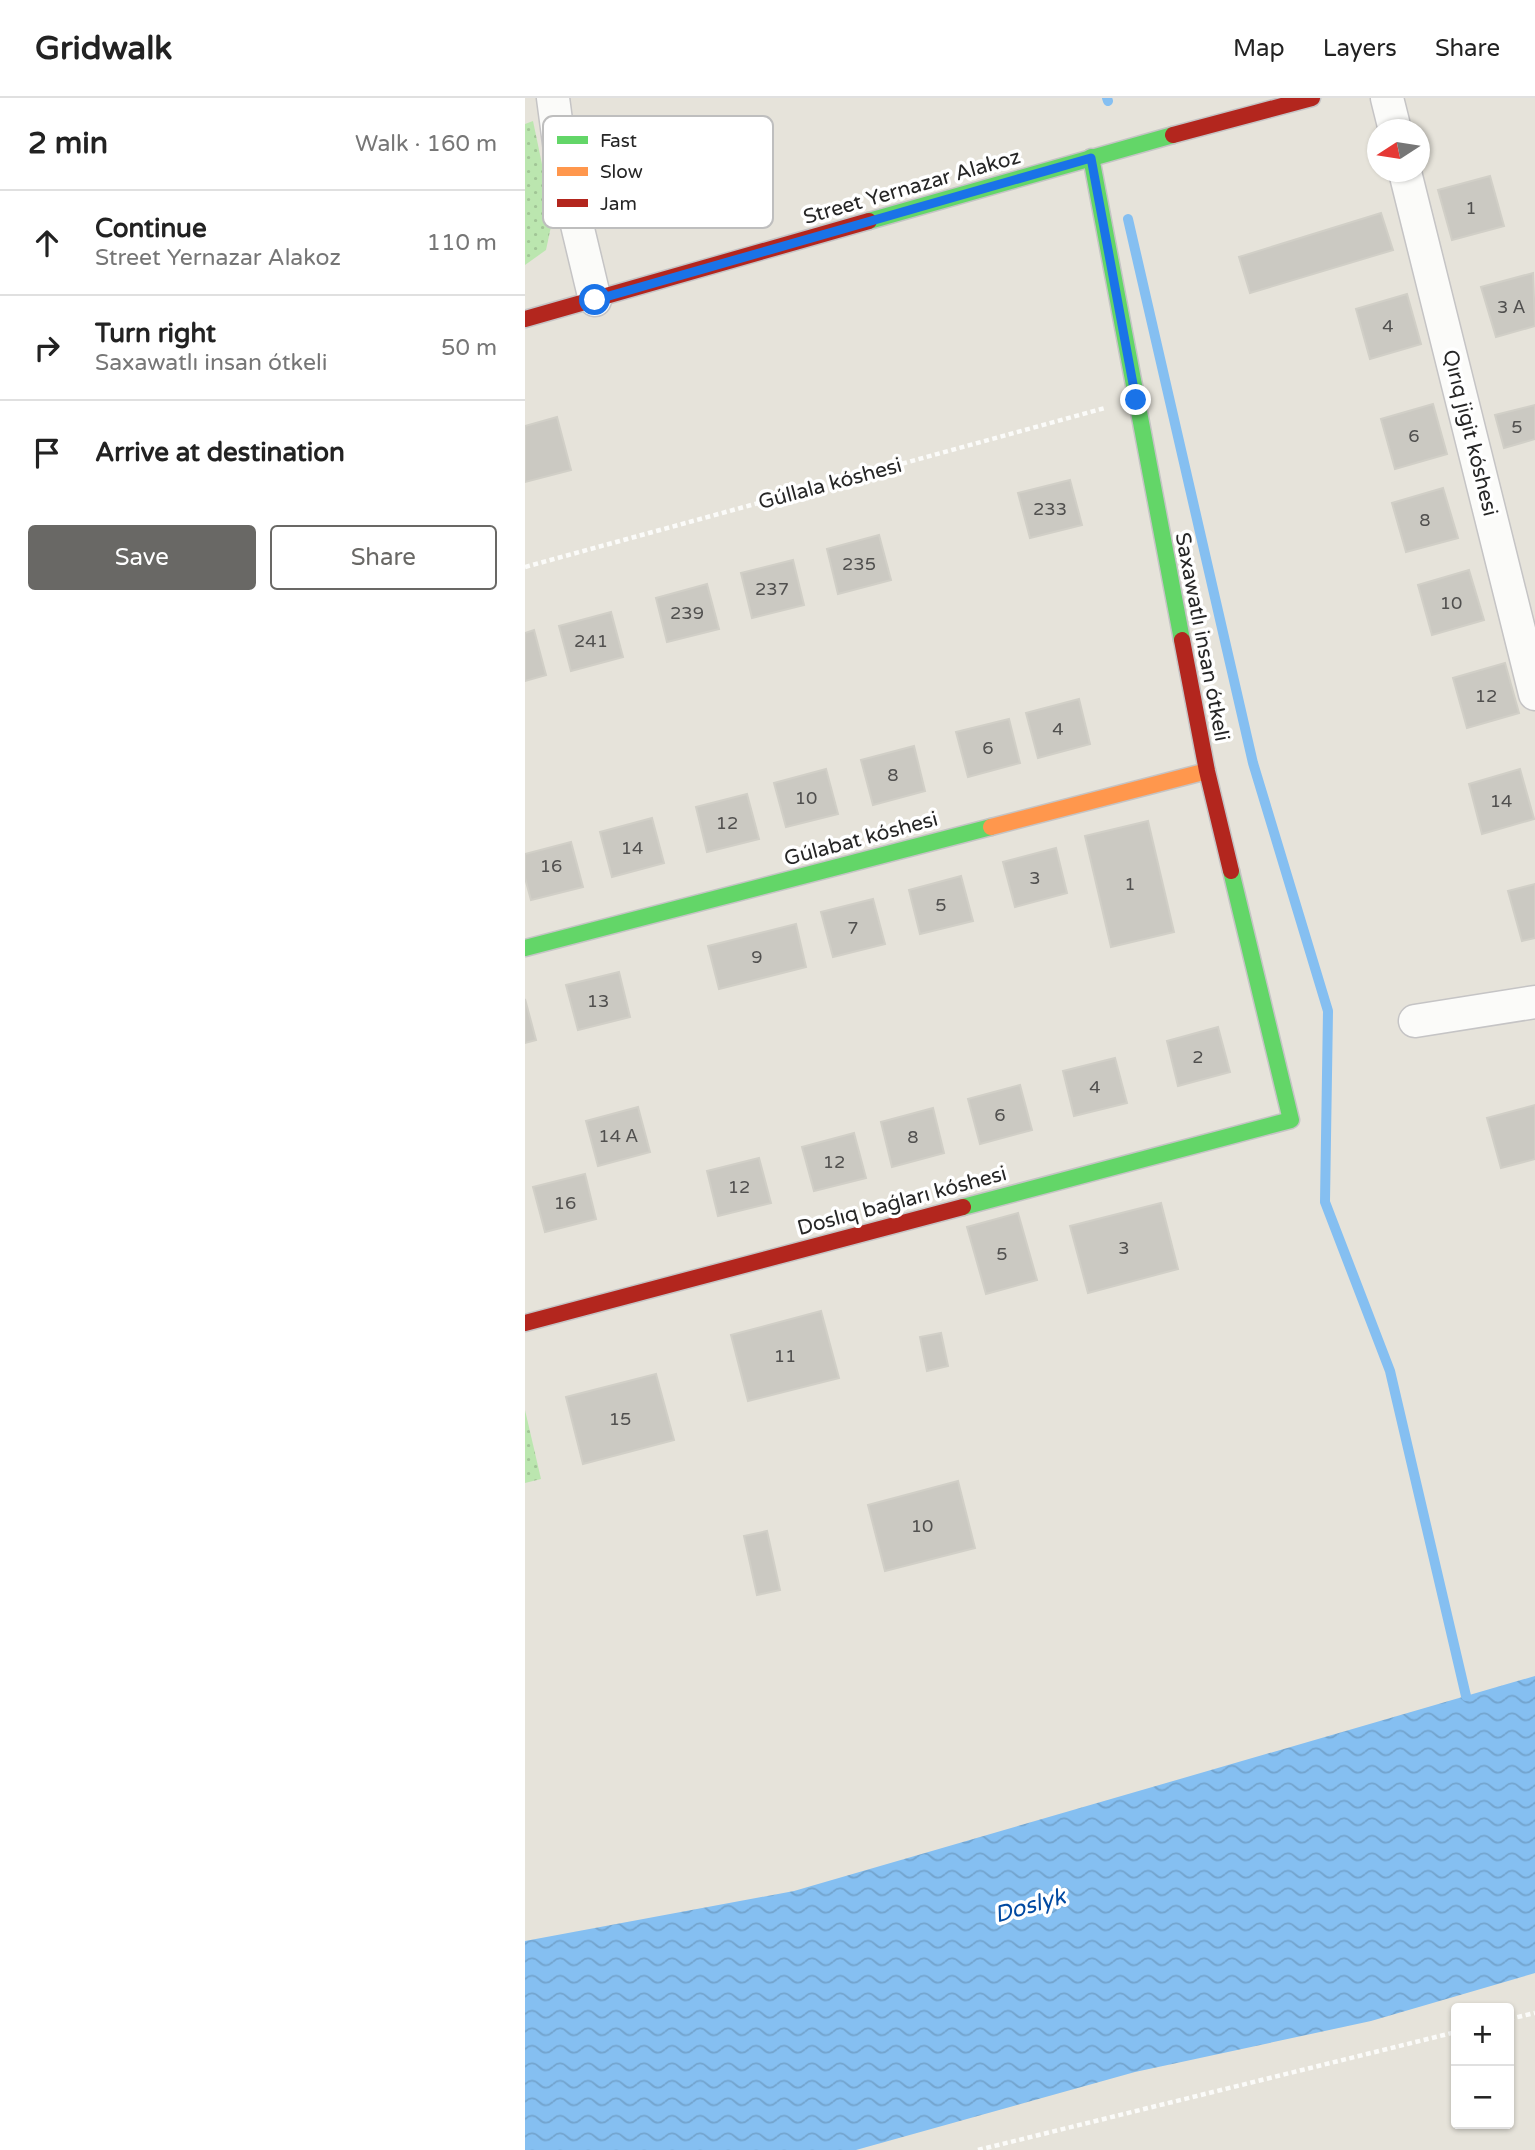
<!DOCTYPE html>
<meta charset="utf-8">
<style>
body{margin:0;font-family:"Varela Round",sans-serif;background:#f2f2f2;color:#222}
.controls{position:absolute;right:21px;bottom:21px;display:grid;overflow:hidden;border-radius:7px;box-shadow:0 2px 5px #0004}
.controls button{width:63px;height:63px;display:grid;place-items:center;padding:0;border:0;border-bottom:2px solid #e0e0e0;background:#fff;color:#222;font:35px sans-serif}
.compass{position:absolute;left:842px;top:21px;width:63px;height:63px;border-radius:50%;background:#fff;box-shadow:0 2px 5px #0004;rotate:258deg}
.stop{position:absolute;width:21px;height:21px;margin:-16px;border:5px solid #1a73e8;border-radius:50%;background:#fff}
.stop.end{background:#1a73e8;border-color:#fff;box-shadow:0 2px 7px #0008}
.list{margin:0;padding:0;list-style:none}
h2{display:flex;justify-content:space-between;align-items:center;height:91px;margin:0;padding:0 28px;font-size:30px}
h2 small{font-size:23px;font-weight:400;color:#767676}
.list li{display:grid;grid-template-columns:46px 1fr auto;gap:21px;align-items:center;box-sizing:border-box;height:105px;padding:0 28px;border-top:2px solid #e0e0e0}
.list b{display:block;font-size:26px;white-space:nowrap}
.list p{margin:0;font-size:23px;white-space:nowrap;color:#767676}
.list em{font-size:23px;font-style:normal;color:#767676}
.actions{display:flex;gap:14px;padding:21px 28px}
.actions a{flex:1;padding:16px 0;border:2px solid #696865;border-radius:7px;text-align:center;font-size:24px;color:#696865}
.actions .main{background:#696865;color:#fff}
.icon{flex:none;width:38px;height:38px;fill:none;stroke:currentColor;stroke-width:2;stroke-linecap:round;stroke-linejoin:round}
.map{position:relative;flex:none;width:1010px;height:2052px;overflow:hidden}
header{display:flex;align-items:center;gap:42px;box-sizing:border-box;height:98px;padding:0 35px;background:#fff;border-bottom:2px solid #e0e0e0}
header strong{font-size:33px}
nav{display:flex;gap:38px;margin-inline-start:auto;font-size:24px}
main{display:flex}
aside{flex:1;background:#fff}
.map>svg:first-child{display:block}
.grass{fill:url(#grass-dots)}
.water{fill:url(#water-waves)}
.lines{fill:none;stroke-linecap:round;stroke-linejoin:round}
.stream{stroke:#85bff1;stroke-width:10}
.building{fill:#cbc9c2;stroke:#d1cfc7;stroke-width:2}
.street-casing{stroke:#c5c4c5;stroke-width:35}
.fast-casing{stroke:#c5c4c5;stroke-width:19}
.slow-casing{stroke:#c5c4c5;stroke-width:19}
.jam-casing{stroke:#c5c4c5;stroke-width:19}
.path{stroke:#fbfbf9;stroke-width:4.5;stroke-dasharray:5 3.5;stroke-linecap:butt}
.street{stroke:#fbfbf9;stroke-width:32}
.fast{stroke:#63d668;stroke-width:16}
.slow{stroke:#ff974d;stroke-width:16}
.jam{stroke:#b3261e;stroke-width:16}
.route{stroke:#1a73e8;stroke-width:9}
.labels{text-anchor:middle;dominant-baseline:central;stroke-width:7;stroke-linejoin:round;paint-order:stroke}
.number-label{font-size:18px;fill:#51504f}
.street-label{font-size:21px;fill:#262626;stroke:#fff}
.water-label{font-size:23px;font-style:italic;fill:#0049a1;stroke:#fff}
.key{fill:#fff;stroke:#bebebe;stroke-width:2}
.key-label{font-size:19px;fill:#262626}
</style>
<header>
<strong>Gridwalk</strong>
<nav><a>Map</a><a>Layers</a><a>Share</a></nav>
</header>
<main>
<aside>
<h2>2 min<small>Walk · 160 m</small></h2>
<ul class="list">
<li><svg class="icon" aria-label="ahead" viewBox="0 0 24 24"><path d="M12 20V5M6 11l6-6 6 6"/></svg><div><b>Continue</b><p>Street Yernazar Alakoz</p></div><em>110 m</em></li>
<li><svg class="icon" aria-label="right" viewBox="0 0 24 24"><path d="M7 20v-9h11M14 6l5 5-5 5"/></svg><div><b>Turn right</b><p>Saxawatlı insan ótkeli</p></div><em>50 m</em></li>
<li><svg class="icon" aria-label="arrive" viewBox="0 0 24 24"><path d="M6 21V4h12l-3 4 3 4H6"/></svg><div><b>Arrive at destination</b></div></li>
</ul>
<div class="actions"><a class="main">Save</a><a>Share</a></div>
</aside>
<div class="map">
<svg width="1010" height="2052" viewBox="0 0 1010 2052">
<defs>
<pattern id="grass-dots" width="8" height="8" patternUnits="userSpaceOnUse" patternTransform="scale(1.75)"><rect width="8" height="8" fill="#bbe6af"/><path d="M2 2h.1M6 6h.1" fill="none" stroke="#a1c596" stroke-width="1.8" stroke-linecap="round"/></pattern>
<pattern id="water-waves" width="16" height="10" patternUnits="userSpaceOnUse" patternTransform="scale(1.75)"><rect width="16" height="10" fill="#85bff1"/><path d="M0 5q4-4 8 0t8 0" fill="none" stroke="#73a4ce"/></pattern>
</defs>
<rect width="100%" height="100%" fill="#e6e3da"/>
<!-- grass -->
<g class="grass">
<polygon points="8,23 28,119 21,152 0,167 0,26"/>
<polygon points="0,1312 16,1381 0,1385"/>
</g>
<!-- water -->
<polygon class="water" points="1010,1578 1010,1875 846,1923 610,1974 331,2052 0,2052 0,1843 269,1793"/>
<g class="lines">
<!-- stream -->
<g class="stream">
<polyline points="582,0 583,3"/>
<polyline points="603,121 728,665 803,913 800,1104 865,1273 941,1598"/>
</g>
</g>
<!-- building -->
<g class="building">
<polygon points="965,78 979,128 927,142 913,92"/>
<polygon points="856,115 868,152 725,195 714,159"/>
<polygon points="1008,175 1010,228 971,239 956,189"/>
<polygon points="882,196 896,246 845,261 831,211"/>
<polygon points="908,306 922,356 870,371 856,321"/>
<polygon points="1010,307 1010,341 979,350 970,317"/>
<polygon points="32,319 46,372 0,384 0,328"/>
<polygon points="545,382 557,427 505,440 493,395"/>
<polygon points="918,390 933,440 881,454 867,405"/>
<polygon points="354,437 366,482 313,496 302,451"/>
<polygon points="268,462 279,507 227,520 216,475"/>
<polygon points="944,472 959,522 907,537 893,487"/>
<polygon points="182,486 194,531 142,544 131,500"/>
<polygon points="86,514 98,559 46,573 34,528"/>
<polygon points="9,532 21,577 0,583 0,535"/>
<polygon points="980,565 994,615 942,630 928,580"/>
<polygon points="554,601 565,646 513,660 501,615"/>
<polygon points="484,621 495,665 443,679 431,634"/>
<polygon points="389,648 400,693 348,707 336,662"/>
<polygon points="301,671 313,716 261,729 249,685"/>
<polygon points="995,671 1009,721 957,736 944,686"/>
<polygon points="222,696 234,741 182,754 171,709"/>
<polygon points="127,720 139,765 87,779 75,734"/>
<polygon points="623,723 649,834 586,849 560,738"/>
<polygon points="46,744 58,789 6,802 0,780 0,756"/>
<polygon points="531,750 542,795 490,809 478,764"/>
<polygon points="436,778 448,823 395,836 384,792"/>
<polygon points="1010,786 1010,840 997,843 983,793"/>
<polygon points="348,801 360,846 308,859 296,814"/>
<polygon points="271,826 281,869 194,891 183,848"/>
<polygon points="94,874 105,919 53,932 41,887"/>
<polygon points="0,901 11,942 0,945"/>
<polygon points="693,929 705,974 653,988 642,943"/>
<polygon points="590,960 602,1005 549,1018 538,973"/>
<polygon points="495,987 507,1032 455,1046 443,1001"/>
<polygon points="1010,1007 1010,1061 976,1070 962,1020"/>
<polygon points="113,1009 125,1054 73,1068 61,1023"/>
<polygon points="408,1010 419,1055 367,1069 356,1024"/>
<polygon points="329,1035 341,1080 289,1093 277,1049"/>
<polygon points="234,1060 246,1105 193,1118 182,1073"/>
<polygon points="60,1076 71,1121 20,1134 8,1089"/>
<polygon points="636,1105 653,1171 563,1195 545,1128"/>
<polygon points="493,1115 512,1182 461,1196 442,1129"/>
<polygon points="296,1213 314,1280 223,1303 206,1237"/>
<polygon points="416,1235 423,1268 402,1273 395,1239"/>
<polygon points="131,1276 149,1342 58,1366 41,1299"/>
<polygon points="433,1383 450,1450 360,1473 343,1407"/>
<polygon points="242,1433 255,1492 232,1497 219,1438"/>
</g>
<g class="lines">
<defs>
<g id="street">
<polyline points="28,0 36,60 70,202"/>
<polyline points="862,0 870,32"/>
<polyline points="880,74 1010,596"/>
<polyline points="890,923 1010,904"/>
</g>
<g id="fast">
<polyline points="566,59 657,542"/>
<polyline points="344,123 648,37"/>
<polyline points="0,850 466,729"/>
<polyline points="438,1109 766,1022 706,773"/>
</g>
<polyline id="slow" points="466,729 682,673"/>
<g id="jam">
<polyline points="648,37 787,0"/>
<polyline points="0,221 344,123"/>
<polyline points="657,542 682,673 706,773"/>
<polyline points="0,1225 438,1109"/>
</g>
</defs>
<!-- street casing -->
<use href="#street" class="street-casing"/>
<!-- fast casing -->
<use href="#fast" class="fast-casing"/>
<!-- slow casing -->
<use href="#slow" class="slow-casing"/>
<!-- jam casing -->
<use href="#jam" class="jam-casing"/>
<!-- path -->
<g class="path">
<polyline points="0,469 580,310"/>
<polyline points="984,1921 1010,1915"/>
<polyline points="453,2052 931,1934"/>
</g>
<!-- street -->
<use href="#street" class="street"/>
<!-- fast -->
<use href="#fast" class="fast"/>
<!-- slow -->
<use href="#slow" class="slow"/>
<!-- jam -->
<use href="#jam" class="jam"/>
</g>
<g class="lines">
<!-- route -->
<polyline class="route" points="70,202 566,60 611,302"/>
</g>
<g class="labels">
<!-- number labels -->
<g class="number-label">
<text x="946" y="110">1</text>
<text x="986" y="209">3 А</text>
<text x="863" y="228">4</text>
<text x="992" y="329">5</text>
<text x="889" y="338">6</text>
<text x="525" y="411">233</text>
<text x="900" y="422">8</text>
<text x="334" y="466">235</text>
<text x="247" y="491">237</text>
<text x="926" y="505">10</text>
<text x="162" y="515">239</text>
<text x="66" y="543">241</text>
<text x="961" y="598">12</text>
<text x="533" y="631">4</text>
<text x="463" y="650">6</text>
<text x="368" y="677">8</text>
<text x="281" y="700">10</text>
<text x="976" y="703">14</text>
<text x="202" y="725">12</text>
<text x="107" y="750">14</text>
<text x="26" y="768">16</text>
<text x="510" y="780">3</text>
<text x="605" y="786">1</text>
<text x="416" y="807">5</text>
<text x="328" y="830">7</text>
<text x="232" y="859">9</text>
<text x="73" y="903">13</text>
<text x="673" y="959">2</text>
<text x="570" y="989">4</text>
<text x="475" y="1017">6</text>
<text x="93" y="1038">14 А</text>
<text x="388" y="1039">8</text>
<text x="309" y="1064">12</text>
<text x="214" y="1089">12</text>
<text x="40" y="1105">16</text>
<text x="599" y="1150">3</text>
<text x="477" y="1156">5</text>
<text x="260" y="1258">11</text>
<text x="95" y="1321">15</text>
<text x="397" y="1428">10</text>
</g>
<!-- street labels -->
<g class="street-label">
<text transform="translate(387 89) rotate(-16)">Street Yernazar Alakoz</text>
<text transform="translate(945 335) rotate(76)">Qırıq jigit kóshesi</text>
<text transform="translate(305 386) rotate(-15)">Gúllala kóshesi</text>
<text transform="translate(677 539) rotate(79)">Saxawatlı insan ótkeli</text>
<text transform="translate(336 741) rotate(-15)">Gúlabat kóshesi</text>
<text transform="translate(377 1103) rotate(-15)">Doslıq baǵları kóshesi</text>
</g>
<!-- water labels -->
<g class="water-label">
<text transform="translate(505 1808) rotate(-16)">Doslyk</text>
</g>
</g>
<!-- legend -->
<rect x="18" y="18" width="230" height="112" rx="10" class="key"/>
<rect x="32" y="38" width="31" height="8" fill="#63d668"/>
<rect x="32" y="69" width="31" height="9" fill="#ff974d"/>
<rect x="32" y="101" width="31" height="8" fill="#b3261e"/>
<g class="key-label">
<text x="75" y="49">Fast</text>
<text x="75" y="80">Slow</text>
<text x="75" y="112">Jam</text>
</g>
</svg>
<div class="controls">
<button>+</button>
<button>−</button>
</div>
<svg class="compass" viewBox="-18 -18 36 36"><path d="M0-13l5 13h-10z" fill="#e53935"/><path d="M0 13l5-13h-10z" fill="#767676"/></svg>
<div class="stop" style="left:70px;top:202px"></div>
<div class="stop end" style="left:611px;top:302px"></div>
</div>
</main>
